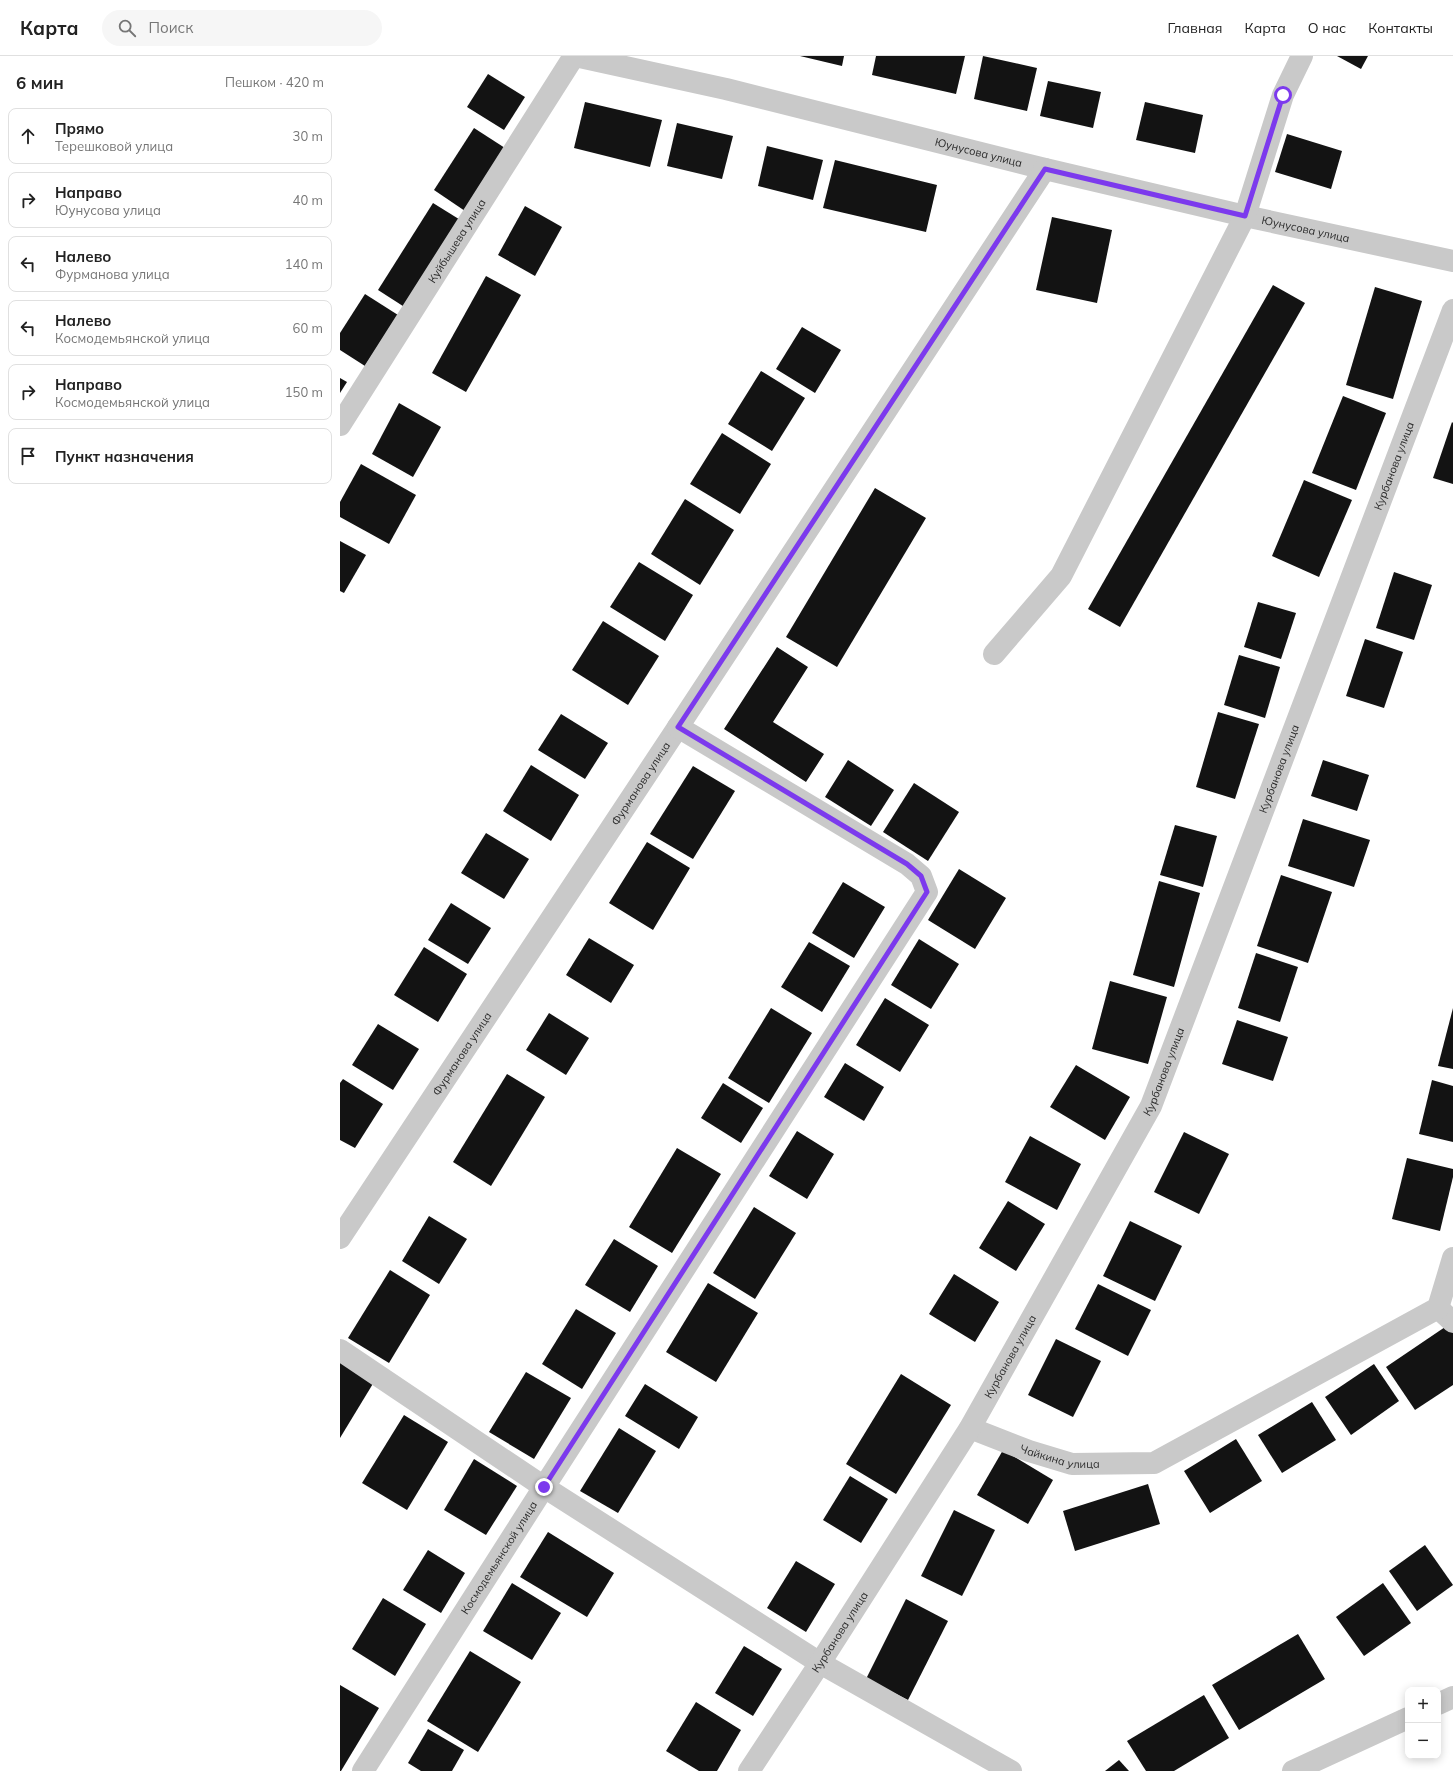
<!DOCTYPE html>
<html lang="ru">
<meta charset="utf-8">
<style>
body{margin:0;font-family:Mulish,sans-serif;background:#f6f6f6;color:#222}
.controls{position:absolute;right:12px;bottom:12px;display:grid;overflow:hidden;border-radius:8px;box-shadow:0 2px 10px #0003}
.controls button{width:36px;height:36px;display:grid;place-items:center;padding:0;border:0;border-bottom:1px solid #e0e0e0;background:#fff;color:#222;font:20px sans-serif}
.stop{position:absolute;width:12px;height:12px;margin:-9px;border:3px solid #7c3aed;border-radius:50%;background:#fff}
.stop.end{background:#7c3aed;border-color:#fff;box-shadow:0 1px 4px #0008}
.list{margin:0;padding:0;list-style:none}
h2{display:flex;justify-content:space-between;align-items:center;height:52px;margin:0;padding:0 16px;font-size:17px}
h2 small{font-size:13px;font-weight:400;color:#767676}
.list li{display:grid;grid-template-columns:26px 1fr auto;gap:12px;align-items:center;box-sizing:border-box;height:56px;margin:0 8px 8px;padding:0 8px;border:1px solid #e0e0e0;border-radius:8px}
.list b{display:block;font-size:15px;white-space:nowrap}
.list p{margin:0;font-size:13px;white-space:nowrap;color:#767676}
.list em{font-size:13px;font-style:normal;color:#767676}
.icon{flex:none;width:22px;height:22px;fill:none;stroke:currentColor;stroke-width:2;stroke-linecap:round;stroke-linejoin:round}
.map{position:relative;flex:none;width:1113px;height:1715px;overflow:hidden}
header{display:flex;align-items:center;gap:24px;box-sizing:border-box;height:56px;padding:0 20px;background:#fff;border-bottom:1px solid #e0e0e0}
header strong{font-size:19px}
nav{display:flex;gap:22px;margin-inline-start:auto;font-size:14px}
.search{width:280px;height:36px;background:#f6f6f6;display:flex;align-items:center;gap:10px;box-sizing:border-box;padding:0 14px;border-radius:22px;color:#767676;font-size:15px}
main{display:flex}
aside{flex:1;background:#fff}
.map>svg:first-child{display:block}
.building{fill:#131313}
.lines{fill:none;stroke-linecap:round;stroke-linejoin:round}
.minor{stroke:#c9c9c9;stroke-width:22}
.route{stroke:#7c3aed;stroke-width:5}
.labels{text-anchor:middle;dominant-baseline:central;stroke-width:4;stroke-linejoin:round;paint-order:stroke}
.street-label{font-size:11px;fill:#2c2c2c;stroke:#fff}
</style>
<header>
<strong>Карта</strong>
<div class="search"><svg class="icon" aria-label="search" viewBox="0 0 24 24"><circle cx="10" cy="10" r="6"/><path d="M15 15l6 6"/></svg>Поиск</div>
<nav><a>Главная</a><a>Карта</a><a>О нас</a><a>Контакты</a></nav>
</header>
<main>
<aside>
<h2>6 мин<small>Пешком · 420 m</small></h2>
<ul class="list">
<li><svg class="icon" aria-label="ahead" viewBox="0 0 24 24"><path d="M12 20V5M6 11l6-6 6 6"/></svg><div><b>Прямо</b><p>Терешковой улица</p></div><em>30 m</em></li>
<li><svg class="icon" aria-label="right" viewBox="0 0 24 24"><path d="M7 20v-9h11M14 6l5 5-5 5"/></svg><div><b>Направо</b><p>Юунусова улица</p></div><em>40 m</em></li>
<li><svg class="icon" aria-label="left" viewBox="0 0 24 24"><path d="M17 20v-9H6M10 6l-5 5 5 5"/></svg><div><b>Налево</b><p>Фурманова улица</p></div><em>140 m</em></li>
<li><svg class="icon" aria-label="left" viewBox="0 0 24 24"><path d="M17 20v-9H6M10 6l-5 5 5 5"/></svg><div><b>Налево</b><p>Космодемьянской улица</p></div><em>60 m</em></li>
<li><svg class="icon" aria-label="right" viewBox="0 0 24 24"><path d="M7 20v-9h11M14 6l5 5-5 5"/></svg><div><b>Направо</b><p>Космодемьянской улица</p></div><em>150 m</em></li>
<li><svg class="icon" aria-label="arrive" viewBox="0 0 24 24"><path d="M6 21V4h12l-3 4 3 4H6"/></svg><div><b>Пункт назначения</b></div></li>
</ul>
</aside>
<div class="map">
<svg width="1113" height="1715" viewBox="0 0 1113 1715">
<rect width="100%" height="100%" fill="#fff"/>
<!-- building -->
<g class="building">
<polygon points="460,0 504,0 502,10"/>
<polygon points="536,0 625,0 616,38 532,19"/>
<polygon points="643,0 697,12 687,55 634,43"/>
<polygon points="997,0 1028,0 1021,13"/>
<polygon points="148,18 185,41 164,74 127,51"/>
<polygon points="708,25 761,36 753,72 700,60"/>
<polygon points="245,46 322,64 310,111 234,92"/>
<polygon points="805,46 863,59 855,97 796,84"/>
<polygon points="337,67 393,80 382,123 327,110"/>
<polygon points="134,72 165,92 125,155 94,134"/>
<polygon points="947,78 1002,95 991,133 935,116"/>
<polygon points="427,90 483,104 473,144 418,130"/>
<polygon points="495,104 597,129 586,176 483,152"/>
<polygon points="93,147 122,165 66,252 38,234"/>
<polygon points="185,150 222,171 195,220 158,199"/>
<polygon points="712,161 772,174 757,247 696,234"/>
<polygon points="146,220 181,239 126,336 92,317"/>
<polygon points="933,229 965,247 780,571 748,553"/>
<polygon points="1035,231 1082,245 1053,343 1006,329"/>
<polygon points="25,238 58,259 25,310 0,294 0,277"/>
<polygon points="462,271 501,294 475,337 436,313"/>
<polygon points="421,315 465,342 432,395 388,368"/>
<polygon points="0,322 7,326 0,337"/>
<polygon points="1003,340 1046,357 1016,434 972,417"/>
<polygon points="59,347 101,371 73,421 32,398"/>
<polygon points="1112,366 1113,367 1113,428 1093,422"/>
<polygon points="382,377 431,408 400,458 350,428"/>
<polygon points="21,408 76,439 49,488 0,461 0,446"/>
<polygon points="964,424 1012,444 979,521 932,500"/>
<polygon points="535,432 586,462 497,611 446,581"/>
<polygon points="345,443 394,474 360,529 311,498"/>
<polygon points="0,485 26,499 4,537 0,535"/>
<polygon points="299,506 353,539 325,585 270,551"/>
<polygon points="1054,516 1092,529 1074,584 1036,572"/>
<polygon points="918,546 956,557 941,603 904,591"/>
<polygon points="263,565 319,600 288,649 232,614"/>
<polygon points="1025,583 1063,596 1044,652 1006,640"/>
<polygon points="437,591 468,611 433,666 484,698 466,726 384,673"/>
<polygon points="899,599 940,611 925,662 884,649"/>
<polygon points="878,656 919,668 895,743 856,731"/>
<polygon points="221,658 268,687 245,723 198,694"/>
<polygon points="508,704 554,734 531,770 485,741"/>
<polygon points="983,704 1029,719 1017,755 971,740"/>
<polygon points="191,709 239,739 211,785 163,755"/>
<polygon points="353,710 395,735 353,803 310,778"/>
<polygon points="574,727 619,756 588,805 543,776"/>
<polygon points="963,763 1030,784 1014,831 948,810"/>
<polygon points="835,769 877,780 863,831 820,819"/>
<polygon points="146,777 189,803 164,843 121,817"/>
<polygon points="307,786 350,812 313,874 269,847"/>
<polygon points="619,813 666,842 635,893 588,864"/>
<polygon points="941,819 992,836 968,907 917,890"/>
<polygon points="819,825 860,837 834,931 793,919"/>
<polygon points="503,826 545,851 514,902 472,877"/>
<polygon points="111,847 151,872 128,908 88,884"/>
<polygon points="249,882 294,909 271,947 226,919"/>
<polygon points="579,883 619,908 591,953 551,929"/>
<polygon points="469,886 510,910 482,956 441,931"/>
<polygon points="84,891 127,918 98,966 54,939"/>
<polygon points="916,897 958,911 940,966 898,952"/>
<polygon points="770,925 827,941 808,1008 752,993"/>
<polygon points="545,942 589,969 560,1016 516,989"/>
<polygon points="431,952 472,977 429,1047 388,1022"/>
<polygon points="1113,952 1113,1013 1098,1010"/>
<polygon points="209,957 249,982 226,1019 186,994"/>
<polygon points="897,964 948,981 933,1025 882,1008"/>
<polygon points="38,968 79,993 53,1034 12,1009"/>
<polygon points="505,1007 544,1031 524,1065 484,1041"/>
<polygon points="736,1009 790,1041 765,1084 710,1051"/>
<polygon points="167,1018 205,1041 151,1130 113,1106"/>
<polygon points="3,1023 43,1048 15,1092 0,1084 0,1027"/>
<polygon points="1092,1024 1113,1030 1113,1086 1079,1078"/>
<polygon points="383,1027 423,1052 401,1087 361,1062"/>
<polygon points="457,1075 494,1098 467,1143 429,1120"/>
<polygon points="844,1076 889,1098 859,1158 814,1136"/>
<polygon points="690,1080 741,1108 717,1154 665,1126"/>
<polygon points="337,1092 381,1118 332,1197 289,1171"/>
<polygon points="1067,1102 1113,1113 1113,1121 1100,1175 1052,1163"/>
<polygon points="668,1145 705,1168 676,1215 639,1192"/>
<polygon points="414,1151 456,1177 415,1243 373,1217"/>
<polygon points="89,1160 127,1183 99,1228 62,1205"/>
<polygon points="790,1165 842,1190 815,1245 763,1220"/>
<polygon points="274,1183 318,1210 290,1256 245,1229"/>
<polygon points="50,1214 90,1239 49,1307 8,1282"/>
<polygon points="614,1218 659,1246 635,1286 589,1258"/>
<polygon points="368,1227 418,1257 376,1326 326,1296"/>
<polygon points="758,1228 811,1254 788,1300 735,1273"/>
<polygon points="236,1253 276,1277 242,1333 202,1308"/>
<polygon points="1108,1269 1113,1276 1113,1329 1075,1354 1046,1311"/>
<polygon points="716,1283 761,1305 733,1361 688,1339"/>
<polygon points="0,1305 34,1326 0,1382"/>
<polygon points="1034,1308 1059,1345 1011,1379 985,1341"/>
<polygon points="186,1316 231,1342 194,1403 149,1376"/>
<polygon points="561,1318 611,1349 556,1438 506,1408"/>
<polygon points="305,1328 358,1361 339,1393 285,1360"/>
<polygon points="972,1346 996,1384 942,1417 918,1379"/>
<polygon points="64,1359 108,1386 67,1454 22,1427"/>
<polygon points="279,1372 316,1395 278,1457 240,1435"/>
<polygon points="896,1383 922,1425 870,1457 844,1415"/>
<polygon points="663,1394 713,1424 688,1468 637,1439"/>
<polygon points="134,1403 177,1430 146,1479 104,1454"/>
<polygon points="510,1420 548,1443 521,1487 483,1464"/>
<polygon points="808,1428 820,1468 735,1495 723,1455"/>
<polygon points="614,1454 655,1474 622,1540 581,1520"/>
<polygon points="208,1476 274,1517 247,1561 180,1521"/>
<polygon points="1085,1489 1113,1529 1077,1555 1049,1515"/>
<polygon points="88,1494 125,1517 101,1557 63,1534"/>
<polygon points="456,1505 495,1528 466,1576 427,1552"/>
<polygon points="172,1527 221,1557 192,1604 143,1575"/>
<polygon points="1043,1527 1071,1567 1024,1600 996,1561"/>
<polygon points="43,1542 86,1568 55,1620 12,1593"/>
<polygon points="566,1543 608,1565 568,1644 526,1623"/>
<polygon points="958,1578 985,1623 899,1674 872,1629"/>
<polygon points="404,1590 442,1613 413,1660 375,1637"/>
<polygon points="130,1595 181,1626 138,1696 87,1665"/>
<polygon points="0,1629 39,1652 1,1715 0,1715"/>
<polygon points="864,1639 889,1682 834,1715 806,1715 787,1685"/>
<polygon points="356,1646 401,1674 377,1715 359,1715 326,1695"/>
<polygon points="88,1673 124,1694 112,1715 81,1715 68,1707"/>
<polygon points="779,1704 789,1715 765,1715"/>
</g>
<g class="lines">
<!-- minor -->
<g class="minor">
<path id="s1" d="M235 0 386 33 705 113 905 160 1113 205"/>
<path id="s2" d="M0 369 234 0"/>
<polyline points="654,598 721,520 905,160 943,39 962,0"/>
<path id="s3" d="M0 1182 338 671 705 113"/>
<polyline points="1098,1252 1113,1266"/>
<polyline points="0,1294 204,1431 480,1607 671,1715"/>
<path id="s4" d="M630 1372 689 1395 732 1408 814 1407 1098 1252 1113 1202"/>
<polyline points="1098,1648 1113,1641"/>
<path id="s5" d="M23 1715 204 1431 587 836 581 820 567 808 338 671"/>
<path id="s6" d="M409 1715 480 1607 630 1372 811 1050 1113 254"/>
<polyline points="953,1715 1068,1662"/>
</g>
</g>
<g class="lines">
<!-- route -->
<polyline class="route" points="204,1431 587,836 581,820 567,808 338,671 705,113 905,160 943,39"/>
</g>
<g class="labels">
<!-- street labels -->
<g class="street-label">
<text stroke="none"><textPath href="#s1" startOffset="415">Юунусова улица</textPath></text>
<text stroke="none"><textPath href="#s1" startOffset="751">Юунусова улица</textPath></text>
<text stroke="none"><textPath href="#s2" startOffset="218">Куйбышева улица</textPath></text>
<text stroke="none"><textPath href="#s6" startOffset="1462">Курбанова улица</textPath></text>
<text stroke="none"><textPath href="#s6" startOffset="1138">Курбанова улица</textPath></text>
<text stroke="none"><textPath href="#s3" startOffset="545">Фурманова улица</textPath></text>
<text stroke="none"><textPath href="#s3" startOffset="221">Фурманова улица</textPath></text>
<text stroke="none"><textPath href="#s6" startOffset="814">Курбанова улица</textPath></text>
<text stroke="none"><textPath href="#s6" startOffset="490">Курбанова улица</textPath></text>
<text stroke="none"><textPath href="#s4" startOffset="95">Чайкина улица</textPath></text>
<text stroke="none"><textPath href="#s5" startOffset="253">Космодемьянской улица</textPath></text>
<text stroke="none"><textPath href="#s6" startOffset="166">Курбанова улица</textPath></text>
</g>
</g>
</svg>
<div class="controls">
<button>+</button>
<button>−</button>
</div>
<div class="stop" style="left:943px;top:39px"></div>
<div class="stop end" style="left:204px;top:1431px"></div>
</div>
</main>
